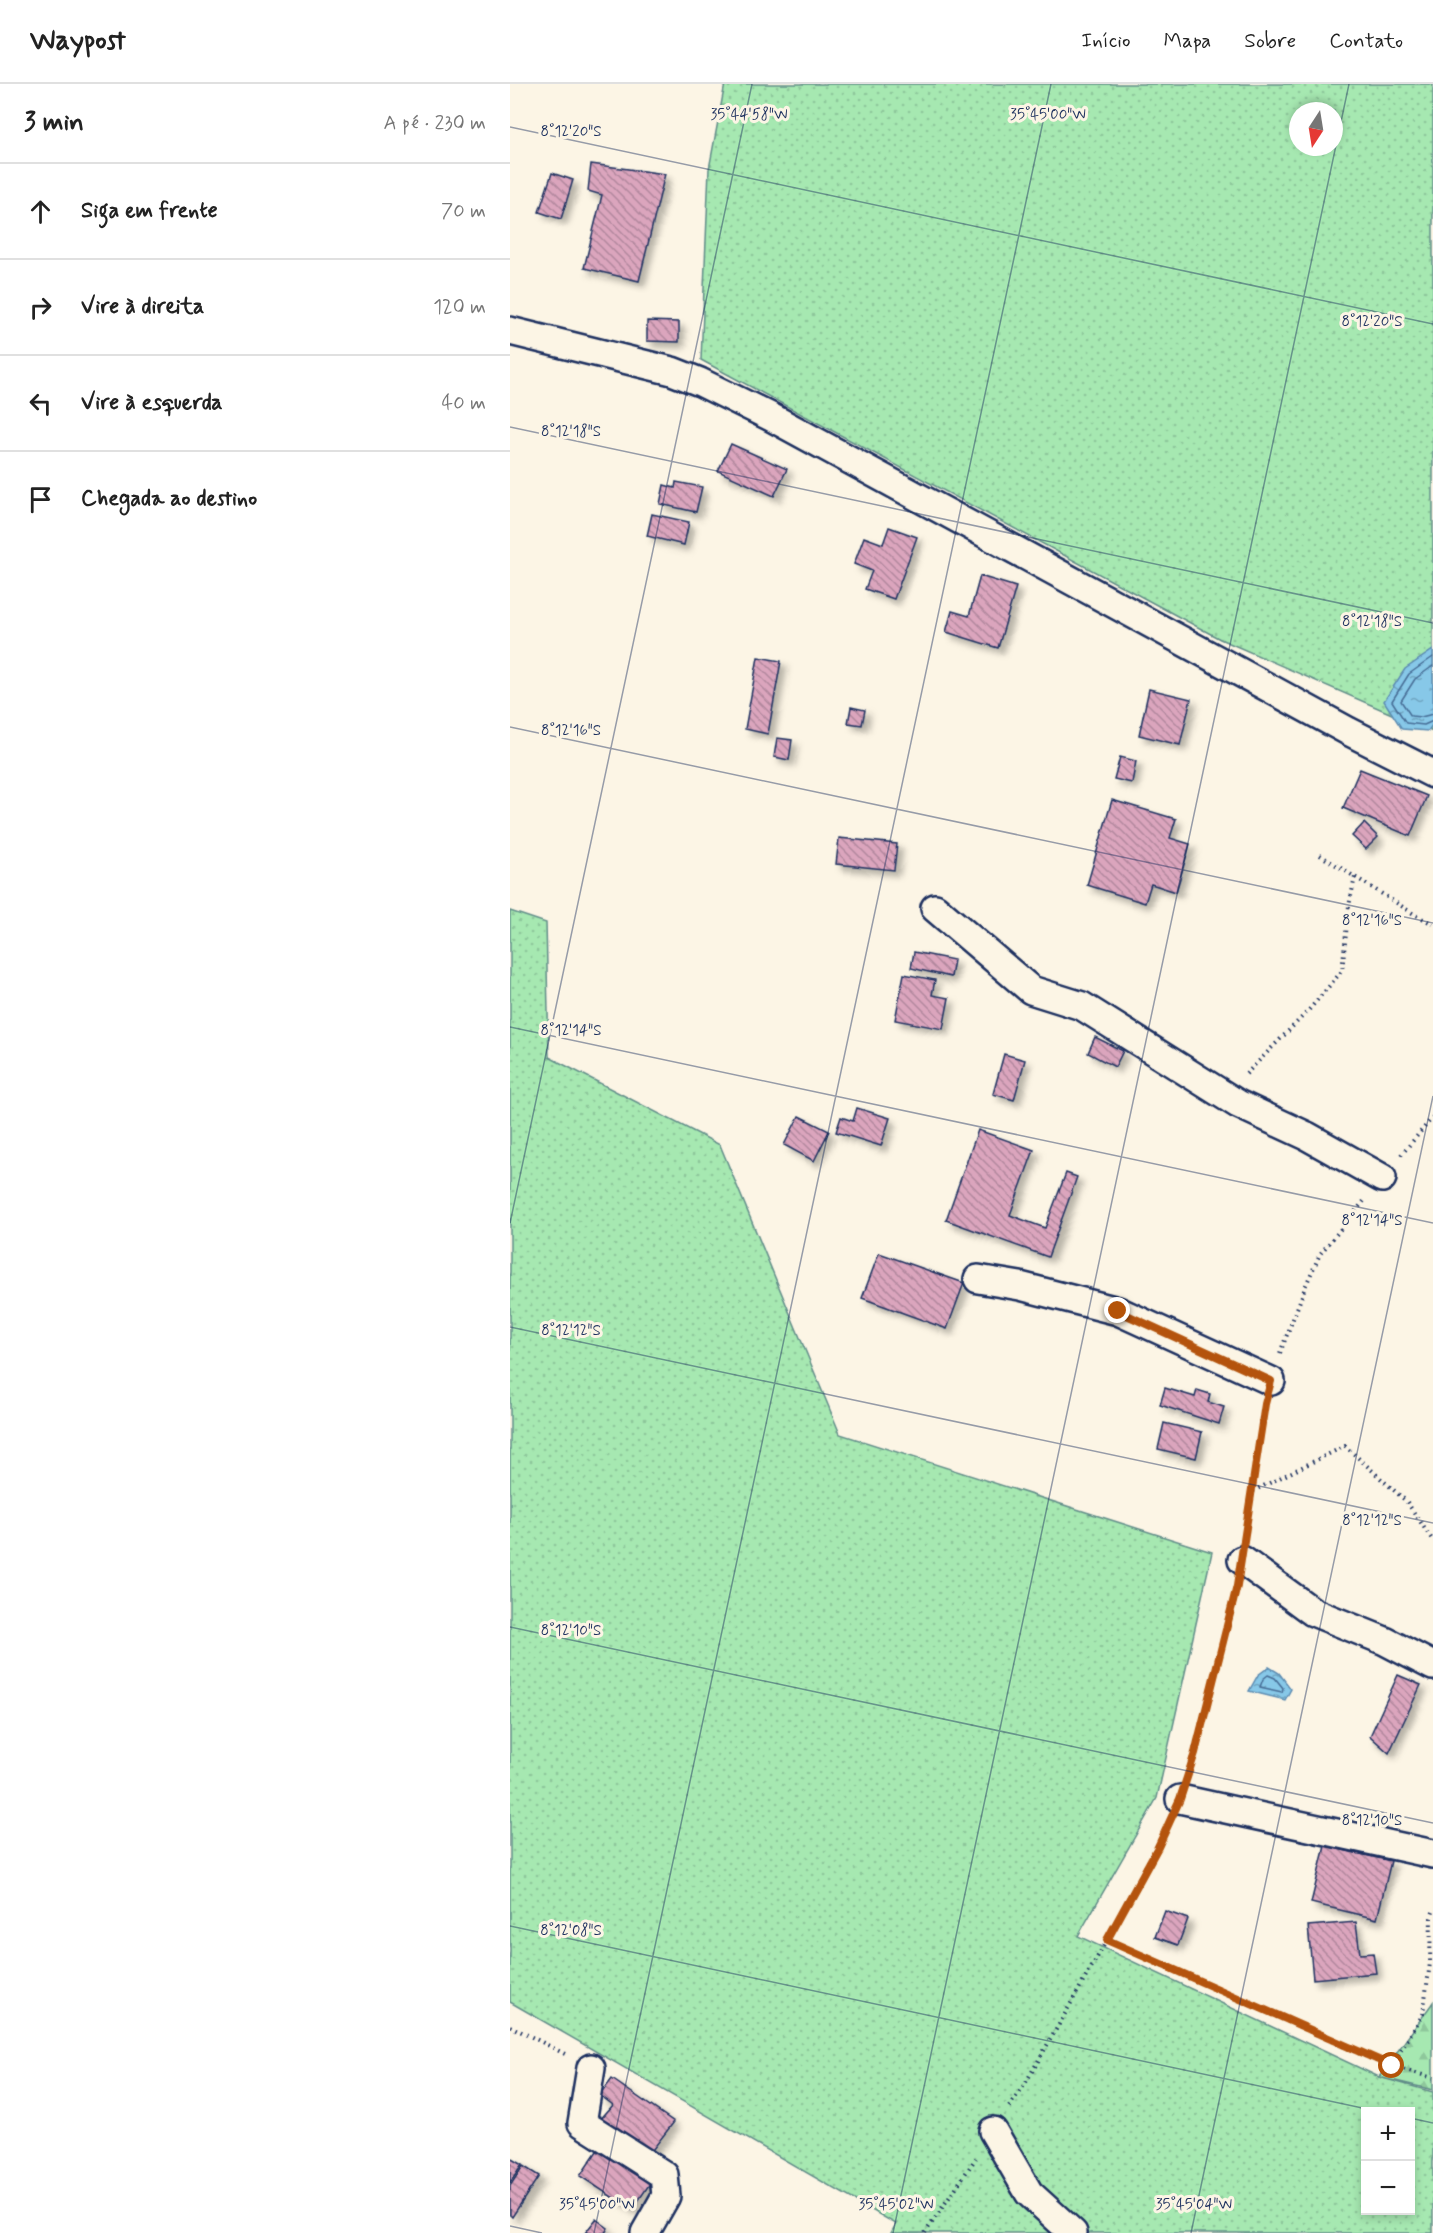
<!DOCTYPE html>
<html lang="pt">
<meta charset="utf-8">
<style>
body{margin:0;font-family:Mynerve,sans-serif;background:#f6f6f6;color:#222}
.controls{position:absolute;right:18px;bottom:18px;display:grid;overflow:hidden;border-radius:0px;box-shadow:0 3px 9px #0003}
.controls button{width:54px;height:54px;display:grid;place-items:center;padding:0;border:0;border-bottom:2px solid #e0e0e0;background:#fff;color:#222;font:30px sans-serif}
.compass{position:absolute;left:779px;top:18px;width:54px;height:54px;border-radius:50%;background:#fff;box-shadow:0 3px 9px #0003;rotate:192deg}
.stop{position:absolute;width:18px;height:18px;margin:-14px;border:4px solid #b45309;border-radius:50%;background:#fff}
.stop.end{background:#b45309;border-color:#fff;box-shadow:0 2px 6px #0008}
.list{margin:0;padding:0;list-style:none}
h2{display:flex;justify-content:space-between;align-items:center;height:78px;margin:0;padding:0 24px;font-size:26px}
h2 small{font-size:20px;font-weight:400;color:#767676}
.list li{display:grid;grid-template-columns:39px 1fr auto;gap:18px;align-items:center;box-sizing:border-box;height:96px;padding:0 24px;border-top:2px solid #e0e0e0}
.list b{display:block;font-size:22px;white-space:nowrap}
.list em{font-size:20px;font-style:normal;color:#767676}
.icon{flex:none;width:33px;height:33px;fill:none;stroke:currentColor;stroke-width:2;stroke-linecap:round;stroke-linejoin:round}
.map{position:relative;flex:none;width:923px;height:2149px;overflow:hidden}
header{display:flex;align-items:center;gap:36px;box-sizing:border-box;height:84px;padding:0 30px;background:#fff;border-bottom:2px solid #e0e0e0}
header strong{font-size:28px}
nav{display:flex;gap:33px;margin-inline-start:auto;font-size:21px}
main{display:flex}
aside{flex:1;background:#fff}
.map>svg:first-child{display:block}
.grass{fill:url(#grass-dots);stroke:#608c88;stroke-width:1.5;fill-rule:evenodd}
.forest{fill:url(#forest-firs);stroke:#608c88;stroke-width:1.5}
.water{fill:url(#water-ripples);stroke:#5c8bb1;stroke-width:1.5}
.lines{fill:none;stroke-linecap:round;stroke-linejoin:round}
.shore{stroke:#466c95;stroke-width:1.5}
.building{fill:url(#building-back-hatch);stroke:#1b2f5e;stroke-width:1.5;filter:url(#shadow)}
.street-casing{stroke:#1b2f5e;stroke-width:32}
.path{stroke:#1b2f5e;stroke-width:4;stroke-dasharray:1.5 4.5;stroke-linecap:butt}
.street{stroke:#fcf5e5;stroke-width:27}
.route{stroke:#b45309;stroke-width:8}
.ticks{fill:none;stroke:#1b2f5e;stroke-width:1.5;stroke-opacity:0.45}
.ticks-label{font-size:15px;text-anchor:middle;fill:#1b2f5e;stroke:#fcf5e5;stroke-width:6;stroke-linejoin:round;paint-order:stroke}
</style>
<header>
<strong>Waypost</strong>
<nav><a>Início</a><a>Mapa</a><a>Sobre</a><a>Contato</a></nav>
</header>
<main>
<aside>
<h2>3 min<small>A pé · 230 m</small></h2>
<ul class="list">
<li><svg class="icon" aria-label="ahead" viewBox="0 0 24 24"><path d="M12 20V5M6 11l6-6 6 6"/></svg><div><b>Siga em frente</b></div><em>70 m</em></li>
<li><svg class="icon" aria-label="right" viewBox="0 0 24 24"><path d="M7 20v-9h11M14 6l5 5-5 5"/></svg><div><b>Vire à direita</b></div><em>120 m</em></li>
<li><svg class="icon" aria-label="left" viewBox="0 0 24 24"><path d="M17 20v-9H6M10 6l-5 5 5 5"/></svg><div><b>Vire à esquerda</b></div><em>40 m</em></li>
<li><svg class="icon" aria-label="arrive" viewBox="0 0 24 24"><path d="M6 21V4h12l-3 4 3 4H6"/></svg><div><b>Chegada ao destino</b></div></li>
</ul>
</aside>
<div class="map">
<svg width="923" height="2149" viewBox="0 0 923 2149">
<defs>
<pattern id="grass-dots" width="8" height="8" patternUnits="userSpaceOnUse" patternTransform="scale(1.5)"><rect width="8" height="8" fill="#a6e8b1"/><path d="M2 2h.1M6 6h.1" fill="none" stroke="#8ec79b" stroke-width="1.8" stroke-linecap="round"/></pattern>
<pattern id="forest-firs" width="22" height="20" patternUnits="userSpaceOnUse" patternTransform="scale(1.5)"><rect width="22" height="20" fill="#a6e8b1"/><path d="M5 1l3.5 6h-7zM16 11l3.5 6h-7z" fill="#8ec79b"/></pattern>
<pattern id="water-ripples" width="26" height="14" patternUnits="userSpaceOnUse" patternTransform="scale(1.5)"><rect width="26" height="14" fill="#87c8e8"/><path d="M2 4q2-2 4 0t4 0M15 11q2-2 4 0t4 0" fill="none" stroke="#6ea3bf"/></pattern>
<pattern id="building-back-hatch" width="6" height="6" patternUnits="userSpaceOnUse" patternTransform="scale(1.5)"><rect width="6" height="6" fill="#dba5bd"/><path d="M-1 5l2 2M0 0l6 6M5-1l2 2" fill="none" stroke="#b1879d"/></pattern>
<filter id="shadow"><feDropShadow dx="5.5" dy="5.5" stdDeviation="3" flood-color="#0004"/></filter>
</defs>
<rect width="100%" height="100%" fill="#fcf5e5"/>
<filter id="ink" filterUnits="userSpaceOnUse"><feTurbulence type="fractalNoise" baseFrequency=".0167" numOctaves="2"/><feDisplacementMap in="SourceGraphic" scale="12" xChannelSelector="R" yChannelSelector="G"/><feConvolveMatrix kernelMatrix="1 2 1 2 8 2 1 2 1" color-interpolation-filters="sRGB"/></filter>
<g filter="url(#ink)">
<!-- grass -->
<g class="grass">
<path d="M215 0H923V648L710 555 191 276 199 85ZM788 27H824V63H788Z"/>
<path d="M0 827 36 839 39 973 210 1061 330 1350 702 1468 647 1714 568 1852 869 1993 923 2008V2149H381L386 2140 0 1918ZM856 2028H900V2126H856Z"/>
</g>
<!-- forest -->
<polygon class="forest" points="923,1918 923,2006 869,1993 921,1921"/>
<!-- water -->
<g class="water">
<polygon points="923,566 923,640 918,647 892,645 874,617 895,585"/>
<polygon points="759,1583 769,1589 781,1605 775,1616 739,1607 748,1591"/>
</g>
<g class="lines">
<!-- shore -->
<g class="shore">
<polyline points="923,573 899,590 882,617 896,639 914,641 923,637"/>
<polyline points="923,582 905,595 891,617 901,632 911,633 923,630"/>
<polygon points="758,1591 765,1594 773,1604 772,1608 750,1603 753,1595"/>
</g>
</g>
<!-- building -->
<g class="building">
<polygon points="81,80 155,90 129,197 74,184 92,111 78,107"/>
<polygon points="42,89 63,96 51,135 29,128"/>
<polygon points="137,237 169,238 169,258 137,257"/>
<polygon points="221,360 277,385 264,412 208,387"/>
<polygon points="166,398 192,403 186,428 150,420 154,401 165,404"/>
<polygon points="142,430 179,438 174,461 137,452"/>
<polygon points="379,443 407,453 384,515 355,505 362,487 344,480 354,453 373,460"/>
<polygon points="470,492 506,503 488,564 436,548 442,527 459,532"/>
<polygon points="248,573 271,577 258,650 235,645"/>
<polygon points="639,605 681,615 670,661 629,651"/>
<polygon points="341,623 355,626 352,641 338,639"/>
<polygon points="267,654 282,656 279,676 264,673"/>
<polygon points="610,673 626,677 622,699 604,695"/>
<polygon points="850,685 917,712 900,752 833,724"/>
<polygon points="602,716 666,735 660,754 680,760 666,808 641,800 635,819 577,801"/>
<polygon points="854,739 868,753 856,765 842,752"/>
<polygon points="329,754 387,760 384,786 326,780"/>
<polygon points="404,868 444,876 441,893 401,884"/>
<polygon points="394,890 425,896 422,911 439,914 433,945 385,936"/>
<polygon points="585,953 613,967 605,983 578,969"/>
<polygon points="494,970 515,976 504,1016 483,1010"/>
<polygon points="347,1024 380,1034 371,1062 326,1048 331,1033 343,1037"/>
<polygon points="289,1032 319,1047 304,1077 274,1061"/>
<polygon points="468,1046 524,1066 500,1131 535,1144 556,1089 567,1093 538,1173 436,1136"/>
<polygon points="369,1169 454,1199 437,1245 352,1214"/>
<polygon points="655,1304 685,1313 687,1306 700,1310 698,1318 714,1323 709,1340 650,1321"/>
<polygon points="654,1339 692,1348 686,1374 648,1365"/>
<polygon points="888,1591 911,1601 879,1669 860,1652"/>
<polygon points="815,1762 881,1777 867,1835 801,1819"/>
<polygon points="655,1827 678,1835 668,1861 645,1853"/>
<polygon points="846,1838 850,1870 863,1869 866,1889 803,1895 798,1842"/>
<polygon points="102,1995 164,2038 136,2074 89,2037 103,2021 90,2011"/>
<polygon points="91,2061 143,2095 122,2126 70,2092"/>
<polygon points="0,2074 12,2081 0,2099"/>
<polygon points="13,2082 29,2092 2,2133 0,2131 0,2102"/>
<polygon points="86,2135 98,2144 95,2149 75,2149"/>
</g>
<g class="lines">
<defs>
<g id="street">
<polyline points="0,247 162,287 190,298 261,333 838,647 923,690"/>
<polyline points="425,824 521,906 572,922 728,1020 797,1052 872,1094"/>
<polyline points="468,1195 510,1202 608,1227 761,1297"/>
<polyline points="732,1476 803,1528 875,1557 923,1582"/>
<polyline points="670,1715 923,1770"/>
<polyline points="81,1984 72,2039 154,2091 156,2112 135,2149"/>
<polyline points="483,2047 519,2109 563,2149"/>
</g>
</defs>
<!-- street casing -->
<use href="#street" class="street-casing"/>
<!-- path -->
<g class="path">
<polyline points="810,771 904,830 923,840"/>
<polyline points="736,990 798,927 832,887 839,822 845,793"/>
<polyline points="891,1071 923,1033"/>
<polyline points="770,1269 796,1201 810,1170 854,1117"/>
<polyline points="743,1407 835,1362 897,1418 923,1457"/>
<polyline points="736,1448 754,1325"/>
<polyline points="679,1687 726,1509"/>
<polyline points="597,1856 872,1979 923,1994"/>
<polyline points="0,1942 57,1971"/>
<polyline points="882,1982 913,1930 920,1879 921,1834 923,1828"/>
<polyline points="499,2023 515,2000 597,1856 658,1742"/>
<polyline points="415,2149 466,2074"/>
</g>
<!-- street -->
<use href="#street" class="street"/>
</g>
</g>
<g class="lines" filter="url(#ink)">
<!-- route -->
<polyline class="route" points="608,1227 761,1297 755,1320 727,1502 685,1669 670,1715 648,1763 597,1856 882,1982"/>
</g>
<!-- ticks -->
<path class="ticks" d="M0 43 923 240M0 343 923 539M0 643 923 839M0 943 923 1139M0 1139 242 0M0 1243 923 1439M0 1543 923 1739M0 1842 871 2028M900 2034 923 2039M0 2142 32 2149M84 2149 541 0M383 2149 839 0M681 2149 923 1012"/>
<g class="ticks-label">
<text x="239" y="35">35°44'58"W</text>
<text x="538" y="35">35°45'00"W</text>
<text x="61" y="52">8°12'20"S</text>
<text x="862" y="242">8°12'20"S</text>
<text x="61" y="352">8°12'18"S</text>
<text x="862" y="542">8°12'18"S</text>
<text x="61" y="651">8°12'16"S</text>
<text x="862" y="841">8°12'16"S</text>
<text x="61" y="951">8°12'14"S</text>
<text x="862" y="1141">8°12'14"S</text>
<text x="61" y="1251">8°12'12"S</text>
<text x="862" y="1441">8°12'12"S</text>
<text x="61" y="1551">8°12'10"S</text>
<text x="862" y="1741">8°12'10"S</text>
<text x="61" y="1851">8°12'08"S</text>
<text x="87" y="2125">35°45'00"W</text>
<text x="386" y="2125">35°45'02"W</text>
<text x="684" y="2125">35°45'04"W</text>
</g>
</svg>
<div class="controls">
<button>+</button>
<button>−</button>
</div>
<svg class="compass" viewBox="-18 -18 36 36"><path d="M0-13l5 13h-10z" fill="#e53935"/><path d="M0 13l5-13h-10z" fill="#767676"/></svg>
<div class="stop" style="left:882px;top:1982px"></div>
<div class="stop end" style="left:608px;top:1227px"></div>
</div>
</main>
